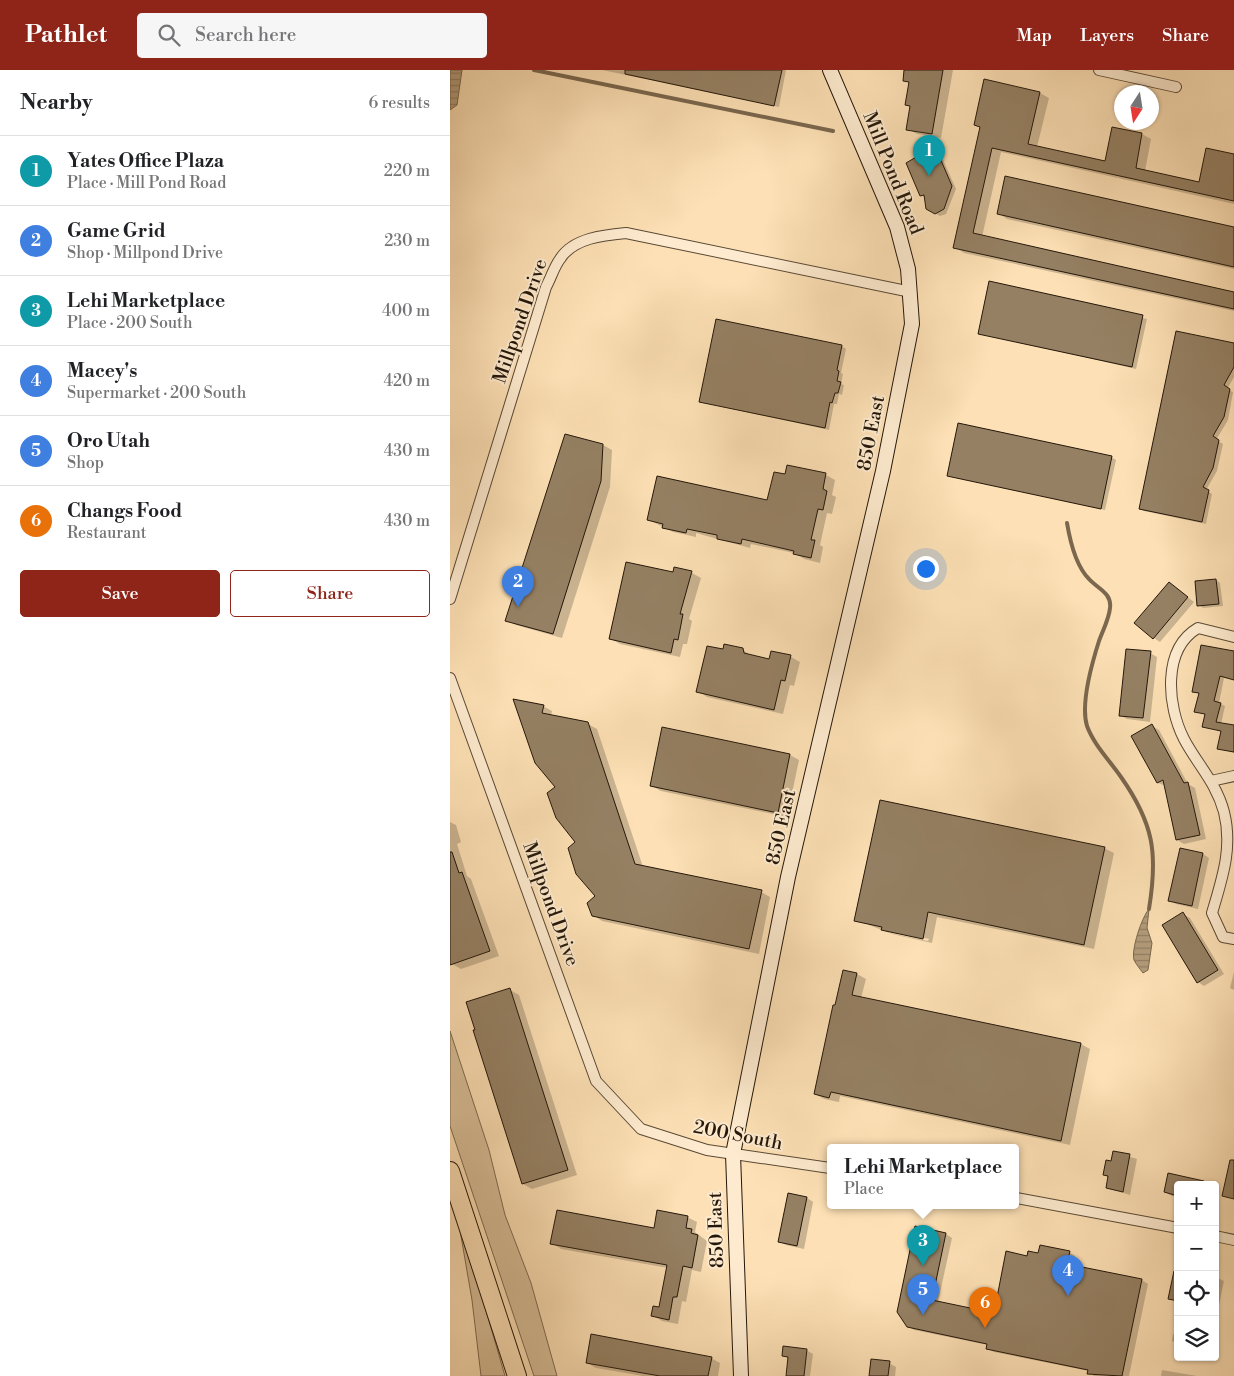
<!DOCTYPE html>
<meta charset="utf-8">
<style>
body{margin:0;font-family:"Libre Bodoni",serif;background:#f6f6f6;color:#202124}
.controls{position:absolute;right:15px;bottom:15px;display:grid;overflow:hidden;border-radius:5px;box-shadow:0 1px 4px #0004}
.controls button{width:45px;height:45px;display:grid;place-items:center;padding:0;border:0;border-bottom:1px solid #e0e0e0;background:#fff;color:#202124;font:25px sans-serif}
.compass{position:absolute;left:664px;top:15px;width:45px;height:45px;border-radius:50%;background:#fff;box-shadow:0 1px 4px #0004;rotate:192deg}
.you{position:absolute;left:475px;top:498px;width:18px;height:18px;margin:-12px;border:4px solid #fff;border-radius:50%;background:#1a73e8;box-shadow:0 0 0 8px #1a73e833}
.badge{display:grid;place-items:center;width:32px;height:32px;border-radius:50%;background:#8f2418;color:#fff;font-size:16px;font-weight:700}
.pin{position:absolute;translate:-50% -41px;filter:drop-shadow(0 1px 2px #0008)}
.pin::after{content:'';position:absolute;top:26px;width:18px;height:15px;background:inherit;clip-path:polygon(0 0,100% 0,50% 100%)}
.popup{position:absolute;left:377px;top:1074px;width:192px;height:65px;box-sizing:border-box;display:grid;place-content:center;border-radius:5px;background:#fff;filter:drop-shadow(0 1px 4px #0005);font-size:16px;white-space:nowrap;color:#757577}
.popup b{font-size:19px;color:#202124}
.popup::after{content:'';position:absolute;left:50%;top:100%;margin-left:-10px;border:10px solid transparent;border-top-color:#fff}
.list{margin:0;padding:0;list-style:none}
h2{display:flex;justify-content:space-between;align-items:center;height:65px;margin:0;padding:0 20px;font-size:21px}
h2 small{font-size:16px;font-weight:400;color:#757577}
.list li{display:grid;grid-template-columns:32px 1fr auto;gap:15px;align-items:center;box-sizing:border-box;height:70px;padding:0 20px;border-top:1px solid #e0e0e0}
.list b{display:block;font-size:19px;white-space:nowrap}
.list p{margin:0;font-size:16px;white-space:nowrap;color:#757577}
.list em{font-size:16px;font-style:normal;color:#757577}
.actions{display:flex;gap:10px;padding:15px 20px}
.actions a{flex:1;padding:11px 0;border:1px solid #8f2418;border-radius:5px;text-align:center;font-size:18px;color:#8f2418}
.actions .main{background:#8f2418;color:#fff}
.icon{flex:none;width:28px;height:28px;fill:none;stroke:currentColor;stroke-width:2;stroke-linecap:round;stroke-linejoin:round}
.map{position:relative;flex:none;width:784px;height:1306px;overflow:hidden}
header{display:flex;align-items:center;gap:30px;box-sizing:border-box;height:70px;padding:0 25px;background:#8f2418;color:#fff}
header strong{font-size:24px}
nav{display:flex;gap:28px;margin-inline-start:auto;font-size:18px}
.search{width:350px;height:45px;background:#f6f6f6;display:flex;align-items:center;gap:12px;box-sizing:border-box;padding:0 18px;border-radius:5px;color:#757577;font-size:19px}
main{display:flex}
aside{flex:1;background:#fff}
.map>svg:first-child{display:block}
.grass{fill:#d8be98;stroke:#7e6a51}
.water{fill:url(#water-rules);stroke:#7a674e}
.shadow{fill:#0003;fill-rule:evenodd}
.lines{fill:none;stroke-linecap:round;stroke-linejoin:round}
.stream{stroke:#7a674e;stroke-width:4}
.building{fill:#958063;stroke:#24170a}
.street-casing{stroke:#5a4935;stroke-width:12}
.secondary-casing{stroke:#24170a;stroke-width:16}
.highway-casing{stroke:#24170a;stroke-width:20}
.street{stroke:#feebcf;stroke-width:10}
.secondary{stroke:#feebcf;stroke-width:14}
.highway{stroke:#fde0b5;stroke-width:18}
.labels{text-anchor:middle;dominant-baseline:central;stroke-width:4;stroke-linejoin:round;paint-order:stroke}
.street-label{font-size:19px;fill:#24170a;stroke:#feebcf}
</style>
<header>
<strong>Pathlet</strong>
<div class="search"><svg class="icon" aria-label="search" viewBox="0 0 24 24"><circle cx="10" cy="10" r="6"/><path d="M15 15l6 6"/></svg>Search here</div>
<nav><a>Map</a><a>Layers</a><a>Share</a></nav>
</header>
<main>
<aside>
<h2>Nearby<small>6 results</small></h2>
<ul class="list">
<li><span class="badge" style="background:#0f9aa8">1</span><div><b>Yates Office Plaza</b><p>Place · Mill Pond Road</p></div><em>220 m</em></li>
<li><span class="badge" style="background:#3f7fe0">2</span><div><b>Game Grid</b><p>Shop · Millpond Drive</p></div><em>230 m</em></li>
<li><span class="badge" style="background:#0f9aa8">3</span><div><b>Lehi Marketplace</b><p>Place · 200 South</p></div><em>400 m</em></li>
<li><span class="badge" style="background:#3f7fe0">4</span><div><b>Macey's</b><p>Supermarket · 200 South</p></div><em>420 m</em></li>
<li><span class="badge" style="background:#3f7fe0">5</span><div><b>Oro Utah</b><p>Shop</p></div><em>430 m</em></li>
<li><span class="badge" style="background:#e8710a">6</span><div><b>Changs Food</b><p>Restaurant</p></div><em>430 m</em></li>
</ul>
<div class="actions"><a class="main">Save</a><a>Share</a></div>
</aside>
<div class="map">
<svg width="784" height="1306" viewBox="0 0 784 1306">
<defs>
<pattern id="water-rules" width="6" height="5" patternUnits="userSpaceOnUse" patternTransform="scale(1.25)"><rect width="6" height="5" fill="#b39c7b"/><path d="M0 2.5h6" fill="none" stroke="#917e63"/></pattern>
</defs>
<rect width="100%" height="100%" fill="#fde0b5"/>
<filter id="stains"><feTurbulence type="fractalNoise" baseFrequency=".004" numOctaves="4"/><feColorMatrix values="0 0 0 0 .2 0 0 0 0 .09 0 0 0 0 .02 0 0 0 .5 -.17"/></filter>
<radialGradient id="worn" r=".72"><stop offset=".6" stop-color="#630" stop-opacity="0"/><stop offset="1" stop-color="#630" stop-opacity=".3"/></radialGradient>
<!-- grass -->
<g class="grass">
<polygon points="0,961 39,1080 55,1145 81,1213 107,1306 84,1306 0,1056"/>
<polygon points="6,1137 55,1306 31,1306 22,1230"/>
</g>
<!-- water -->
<g class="water">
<polygon points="0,0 12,0 7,35 0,40"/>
<path d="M699 839 697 858 702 873 698 900 693 903C690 899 686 894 684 890 681 879 692 847 699 839Z"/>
</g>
<!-- shadow -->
<g class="shadow">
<polygon points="152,0 336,0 329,37"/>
<polygon points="456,0 503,0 491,68 467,64 458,59 461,38 456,34 460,13 454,10"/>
<polygon points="535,10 590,23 599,28 587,77 656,93 663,58 692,64 701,69 695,101 750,113 784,85 784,134 551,82 532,167 784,223 784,241 514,183 505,177 531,58 525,55"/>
<polygon points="487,82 491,85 506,119 496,144 490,146 477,139 476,128 471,125 473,85 476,87"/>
<polygon points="548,143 784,159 784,199 557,149"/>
<polygon points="540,213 697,249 686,299 529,263"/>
<polygon points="784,274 784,307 777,319 783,322 778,350 766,370 773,374 767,401 756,420 762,424 756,454 694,441 690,439"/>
<polygon points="392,276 396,279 391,303 393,304 391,314 394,315 392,325 389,324 387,334 384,334 379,360 250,332"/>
<polygon points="153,375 162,380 160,417 112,568 66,555 57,550"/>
<polygon points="661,387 666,390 655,440 498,405"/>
<polygon points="376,405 385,410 382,425 386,427 382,444 377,443 370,475 373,477 370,493 354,489 344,483 301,474 300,478 246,463 246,467 223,462 199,450 318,432 336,406"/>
<polygon points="225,499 242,503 251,508 239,549 242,551 237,574 233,574 230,587 170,574 161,569 224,503"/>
<polygon points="766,510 770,513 773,536 753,538 749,535"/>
<polygon points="719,513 744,532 710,572 704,568"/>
<polygon points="292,579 302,587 320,591 322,582 341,587 350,592 344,616 340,615 333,644 257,627 248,621 274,581"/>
<polygon points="700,583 707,587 700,652 677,649 670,645"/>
<polygon points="784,586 784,610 774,608 769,633 775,636 771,654 784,656 784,683 769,678 772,662 753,656 756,645 746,641 750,624 743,621"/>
<polygon points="65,630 93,636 102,641 101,646 138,654 147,659 193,797 311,822 320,827 309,884 152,851 143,845 147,827 107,717"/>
<polygon points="702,656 709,660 738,714 745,718 756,769 734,774 727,770 716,716 708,713"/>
<polygon points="340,685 349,690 337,747 211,721 202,716"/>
<polygon points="0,752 6,755 11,772 7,774 17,806 21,809 49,886 11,899 2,894 0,890"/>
<path d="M654 778 664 783 644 879 487 847 482 873 442 864 406 850ZM435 859 479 869 478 871 440 863Z"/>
<polygon points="753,784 759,788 748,839 726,834 720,830"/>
<polygon points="733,844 740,848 774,904 754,916 748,912"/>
<polygon points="784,902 784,920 780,918"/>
<polygon points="407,904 416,909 411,928 631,974 640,979 620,1075 390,1026 389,1032 374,1029 365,1024 386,937"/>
<polygon points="60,920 69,925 127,1105 82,1119 73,1114"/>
<polygon points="664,1082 687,1089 680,1125 657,1118 659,1107 654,1105 662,1093"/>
<polygon points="719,1104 752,1112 757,1115 728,1115 728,1127 722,1126 715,1122"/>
<polygon points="357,1128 363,1132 354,1179 336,1175 329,1171"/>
<polygon points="237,1147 247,1152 245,1162 257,1171 251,1202 242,1200 236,1232 232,1231 228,1254 212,1251 203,1245 210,1238 218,1198 111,1179 102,1173 205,1159"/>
<polygon points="496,1164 502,1168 488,1232 544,1244 578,1187 589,1184 619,1182 625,1186 623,1196 692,1210 698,1214 679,1306 644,1306 639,1301 544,1282 537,1278 538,1275 464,1260 458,1256"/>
<polygon points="765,1207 774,1211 766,1249 765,1249"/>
<polygon points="723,1264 728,1265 728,1274 722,1271"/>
<polygon points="356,1280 363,1284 360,1306 337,1306 339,1289 333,1285"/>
<polygon points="261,1288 270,1293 268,1306 193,1306 146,1298 137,1293"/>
<polygon points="439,1293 446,1297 445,1306 420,1306"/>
<polygon points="712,1300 747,1306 711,1306"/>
</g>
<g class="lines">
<!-- stream -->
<g class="stream">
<polyline points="84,0 383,61"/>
<path d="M617 453C620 471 626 496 639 509 648 519 662 523 660 538 659 549 653 560 649 571 642 593 630 633 637 656 644 675 660 691 671 707 704 754 708 784 699 839"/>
</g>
</g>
<!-- building -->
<g class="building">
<polygon points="175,0 332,0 324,36 175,4"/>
<polygon points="454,0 493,0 482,64 456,60 460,36 455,35 459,12 453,11"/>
<polygon points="534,9 590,22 578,74 655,91 662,57 692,63 686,98 749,112 756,78 784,84 784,131 542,78 523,163 784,222 784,239 503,178 530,57 524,55"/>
<polygon points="487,81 502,116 494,139 485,144 476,139 474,125 470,126 456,93 473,83 474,86"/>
<polygon points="555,106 784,157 784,197 547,144"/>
<polygon points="539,211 693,245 682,297 528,264"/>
<polygon points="266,249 392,275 387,300 389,301 387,311 391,312 388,323 385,323 382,333 380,332 375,358 249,332"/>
<polygon points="726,261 784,273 784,297 774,315 780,319 774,347 763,366 769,370 763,398 753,417 759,420 752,452 689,439"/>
<polygon points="508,353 662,386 651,439 497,406"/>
<polygon points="115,364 153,374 151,411 103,564 55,551"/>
<polygon points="337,395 376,403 373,419 377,421 373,440 368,439 361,470 365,470 361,488 343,484 344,481 292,469 291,474 267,469 267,465 237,459 236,463 212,458 213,454 197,450 207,406 317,430 324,402 335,404"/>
<polygon points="176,492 223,502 224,497 242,501 230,544 233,544 228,570 224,569 221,583 159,569"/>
<polygon points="766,509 769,534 747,536 745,511"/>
<polygon points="719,512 738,527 703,569 684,553"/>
<polygon points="274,574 293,578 294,583 319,589 321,581 341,585 335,611 331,610 324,640 246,622 257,576 273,579"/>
<polygon points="751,575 784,581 784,610 770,606 764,631 771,633 766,652 784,655 784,682 767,679 771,661 752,657 755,644 744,642 749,623 742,622"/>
<polygon points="676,579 701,581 693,648 669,646"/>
<polygon points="63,629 94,635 92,643 138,652 185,794 312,820 299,879 142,846 137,833 145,826 126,804 118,778 125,772 106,748 97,723 105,717 85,693"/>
<polygon points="702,654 734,713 738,712 750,765 726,770 713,710 707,713 681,666"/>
<polygon points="212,657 340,684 328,743 200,716"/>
<polygon points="430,730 655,777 634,875 478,842 473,869 431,860 432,857 404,851"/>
<polygon points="730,778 753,783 742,836 718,831"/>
<polygon points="0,782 2,782 9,803 12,802 40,881 0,895"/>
<polygon points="733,842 768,900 747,913 712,855"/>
<polygon points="393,900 407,903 402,925 631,973 611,1071 381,1022 379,1028 364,1024 383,935 385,935"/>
<polygon points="60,918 118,1100 72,1114 23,960 25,960 16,932"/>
<polygon points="663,1081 680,1084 673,1122 656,1118 658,1106 653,1105 656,1090 661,1091"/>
<polygon points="780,1090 784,1090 784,1129 772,1126"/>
<polygon points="718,1103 754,1111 753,1115 728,1115 728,1126 714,1122"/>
<polygon points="338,1123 357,1127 347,1176 328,1172"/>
<polygon points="107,1140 204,1158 207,1140 238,1146 236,1158 242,1159 241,1163 248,1165 242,1198 233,1196 227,1227 223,1227 219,1250 201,1246 203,1236 209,1237 217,1195 100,1174"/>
<polygon points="465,1156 496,1163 482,1230 544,1243 556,1181 577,1186 578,1181 588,1183 590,1175 620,1181 617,1194 692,1209 672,1306 637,1304 638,1300 536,1279 537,1274 457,1257 447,1242"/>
<polygon points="724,1201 728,1201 728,1231 718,1229"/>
<polygon points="141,1264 262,1287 258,1306 210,1306 136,1293"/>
<polygon points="333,1276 357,1279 354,1306 336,1306 338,1287 332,1286"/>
<polygon points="421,1289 440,1291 438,1306 419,1306"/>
</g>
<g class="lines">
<defs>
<g id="street">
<polyline points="649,0 726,17"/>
<path d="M0 529 96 217C101 208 104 197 110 189 123 168 154 165 176 163L461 222"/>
<path d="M784 567 748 558C712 579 717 636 734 669 747 694 766 712 774 742 783 778 772 809 762 843L773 867 784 869"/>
<polyline points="0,608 146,1011 191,1059 257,1080 380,1098"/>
<polyline points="761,711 784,706"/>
<polyline points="566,1128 728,1158"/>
<polyline points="765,1166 784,1170"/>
</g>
<polyline id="secondary" points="291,1306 283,1084 338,807 433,401 462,254 458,199 447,157 380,0"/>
<polyline id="highway" points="0,1101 67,1306"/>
</defs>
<!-- street casing -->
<use href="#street" class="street-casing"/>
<!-- secondary casing -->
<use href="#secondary" class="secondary-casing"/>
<!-- highway casing -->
<use href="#highway" class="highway-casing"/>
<!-- street -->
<use href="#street" class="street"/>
<!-- secondary -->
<use href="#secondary" class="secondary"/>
<!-- highway -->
<use href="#highway" class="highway"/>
</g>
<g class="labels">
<!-- street labels -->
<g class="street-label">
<text transform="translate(443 103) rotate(68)">Mill Pond Road</text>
<text transform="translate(70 251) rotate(-71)">Millpond Drive</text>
<text transform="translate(421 363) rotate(-79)">850 East</text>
<text transform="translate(331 757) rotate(-77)">850 East</text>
<text transform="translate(101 834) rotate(70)">Millpond Drive</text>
<text transform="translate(288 1065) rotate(11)">200 South</text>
<text transform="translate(266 1160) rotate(-92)">850 East</text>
</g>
</g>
<rect width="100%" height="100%" filter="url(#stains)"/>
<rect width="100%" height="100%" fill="url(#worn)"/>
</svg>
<div class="controls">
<button>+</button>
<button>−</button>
<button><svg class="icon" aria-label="locate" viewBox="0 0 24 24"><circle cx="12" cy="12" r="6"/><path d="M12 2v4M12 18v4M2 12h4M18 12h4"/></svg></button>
<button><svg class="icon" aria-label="layers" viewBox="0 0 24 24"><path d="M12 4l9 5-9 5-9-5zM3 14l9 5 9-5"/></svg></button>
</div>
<svg class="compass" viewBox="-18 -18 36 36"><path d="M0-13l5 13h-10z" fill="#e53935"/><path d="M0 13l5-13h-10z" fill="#757577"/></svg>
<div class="you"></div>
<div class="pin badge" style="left:479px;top:106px;background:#0f9aa8">1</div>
<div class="pin badge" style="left:68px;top:537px;background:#3f7fe0">2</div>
<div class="pin badge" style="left:473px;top:1196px;background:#0f9aa8">3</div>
<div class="popup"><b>Lehi Marketplace</b>Place</div>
<div class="pin badge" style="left:618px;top:1226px;background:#3f7fe0">4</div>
<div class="pin badge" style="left:473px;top:1245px;background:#3f7fe0">5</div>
<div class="pin badge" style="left:535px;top:1258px;background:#e8710a">6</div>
</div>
</main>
